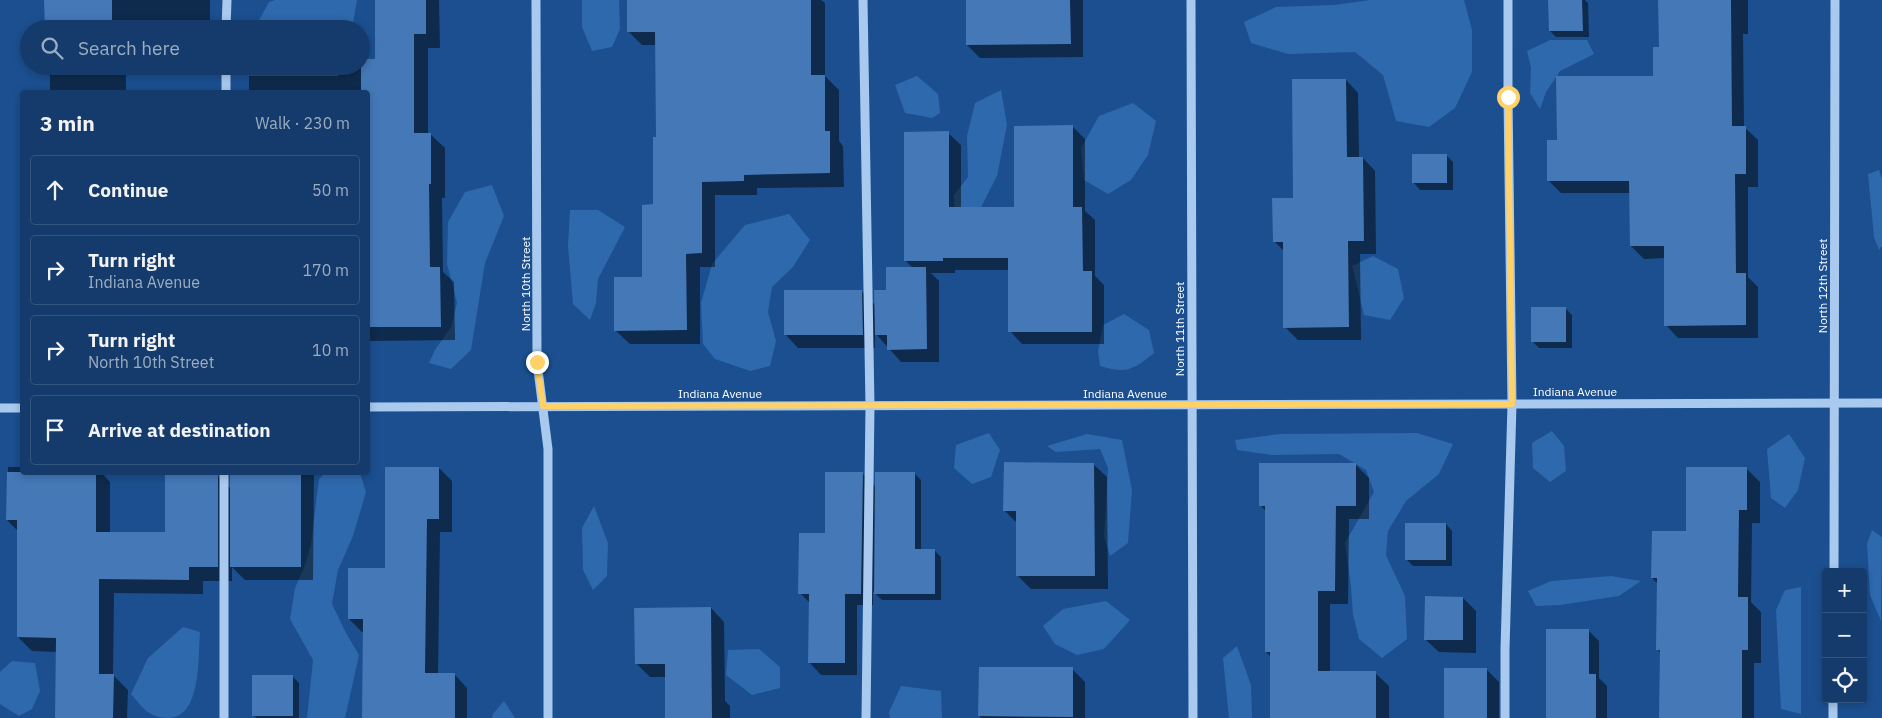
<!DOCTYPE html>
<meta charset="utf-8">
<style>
body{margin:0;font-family:"IBM Plex Sans",sans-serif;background:#1d4271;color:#f1f3f6}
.controls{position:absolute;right:15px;bottom:15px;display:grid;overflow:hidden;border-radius:5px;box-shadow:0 2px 8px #0003}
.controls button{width:45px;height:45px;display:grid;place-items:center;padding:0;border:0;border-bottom:1px solid #33557e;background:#143b6b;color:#f1f3f6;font:25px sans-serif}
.stop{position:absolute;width:15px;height:15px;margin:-11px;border:4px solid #ffd166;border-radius:50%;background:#fff}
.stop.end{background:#ffd166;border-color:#fff;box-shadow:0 1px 5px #0008}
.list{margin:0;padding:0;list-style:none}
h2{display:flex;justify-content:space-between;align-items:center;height:65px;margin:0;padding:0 20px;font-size:21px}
h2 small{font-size:16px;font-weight:400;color:#9dadc1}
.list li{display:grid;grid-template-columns:32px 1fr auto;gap:15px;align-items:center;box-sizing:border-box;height:70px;margin:0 10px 10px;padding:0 10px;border:1px solid #33557e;border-radius:5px}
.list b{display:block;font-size:19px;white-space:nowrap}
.list p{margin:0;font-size:16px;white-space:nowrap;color:#9dadc1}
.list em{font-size:16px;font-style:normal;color:#9dadc1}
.icon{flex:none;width:28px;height:28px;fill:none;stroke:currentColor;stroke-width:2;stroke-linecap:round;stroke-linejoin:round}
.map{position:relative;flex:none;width:1882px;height:718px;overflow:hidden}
.search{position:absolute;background:#143b6b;box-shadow:0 2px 8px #0003;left:20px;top:20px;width:350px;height:55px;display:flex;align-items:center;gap:12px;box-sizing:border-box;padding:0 18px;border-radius:28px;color:#9dadc1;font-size:19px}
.panel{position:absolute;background:#143b6b;box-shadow:0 2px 8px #0003;left:20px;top:90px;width:350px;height:385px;border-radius:5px}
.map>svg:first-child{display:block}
.green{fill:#2e69ad}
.shadow{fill:#0007}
.building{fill:#4478b7}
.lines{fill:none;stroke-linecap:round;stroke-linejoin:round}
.minor{stroke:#a9c9ee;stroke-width:9}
.route{stroke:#ffd166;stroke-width:6}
.labels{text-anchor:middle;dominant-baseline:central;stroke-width:4;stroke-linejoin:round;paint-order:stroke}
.street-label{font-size:12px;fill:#fff;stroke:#1b4f8f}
</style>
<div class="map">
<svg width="1882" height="718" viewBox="0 0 1882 718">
<rect width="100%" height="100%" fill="#1b4f8f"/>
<!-- green -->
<g class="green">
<polygon points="275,0 357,0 352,29 264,29 257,24 269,2"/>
<polygon points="582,0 619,0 620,29 612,47 592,51 582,27"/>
<polygon points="1370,0 1464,0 1472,30 1472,72 1455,108 1429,127 1396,121 1383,75 1355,52 1288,54 1251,43 1244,22 1276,7 1334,5"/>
<polygon points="1550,40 1587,40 1594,54 1560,71 1546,92 1540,109 1530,93 1531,68 1527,51"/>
<polygon points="917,76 938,94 940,113 932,118 905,113 895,85"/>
<polygon points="1001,90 1007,125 997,176 975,219 954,214 954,195 968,177 967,136 975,103"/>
<polygon points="1133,103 1156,121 1148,155 1131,180 1108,194 1084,180 1081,148 1099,116"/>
<polygon points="1879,170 1882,179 1882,246 1879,250 1874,237 1868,174"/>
<polygon points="492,185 504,216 485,263 471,350 451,369 429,363 435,350 451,327 457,303 447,264 448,222 465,192"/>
<polygon points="570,210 598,210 625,227 598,279 596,303 590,320 573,304 568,246"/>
<polygon points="789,214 810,240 793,267 772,287 768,312 776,341 770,366 750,371 715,359 703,344 701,303 712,264 745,225"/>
<polygon points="1373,256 1398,269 1404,298 1390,320 1364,315 1352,266"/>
<path d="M1124 314 1149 330 1154 353C1133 370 1127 374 1100 366L1098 352 1103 325Z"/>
<polygon points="1552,431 1564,446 1566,471 1550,482 1533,468 1532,443"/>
<polygon points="989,433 1000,450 991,477 972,484 954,468 956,445"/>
<polygon points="1417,433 1453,444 1439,474 1406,501 1388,531 1386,555 1405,596 1407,639 1382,658 1359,639 1353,614 1351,587 1345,543 1374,492 1366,470 1339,454 1272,455 1237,450 1235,440 1280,434"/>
<polygon points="1087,434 1122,440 1132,490 1128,543 1110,556 1104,537 1108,468 1100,449 1056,452 1047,446"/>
<polygon points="1789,434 1805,458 1798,490 1785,508 1771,498 1767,449"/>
<polygon points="325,473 360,473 366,492 353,536 338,570 332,604 346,633 359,655 345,718 307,718 313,660 290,619 295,588 305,565 311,544 319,479"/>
<polygon points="594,506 608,543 607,576 593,590 583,570 582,528"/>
<polygon points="1872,530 1882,537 1881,621 1870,595 1867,544"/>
<polygon points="1611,576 1641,581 1619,596 1560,605 1536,606 1528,591 1551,581"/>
<polygon points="1801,587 1801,714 1781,709 1776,610 1785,590"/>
<polygon points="1106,601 1130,620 1104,649 1077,655 1055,644 1043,626 1063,609"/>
<path d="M183 627 200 632C198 656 202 718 168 718 149 718 142 707 131 694L148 658Z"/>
<polygon points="1237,646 1251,685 1252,718 1229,718 1223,658"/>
<polygon points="759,649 780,667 780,688 752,695 726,675 728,650"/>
<polygon points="12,661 35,663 40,691 32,709 19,716 0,704 0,672"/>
<polygon points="901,686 941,691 942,718 890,718 889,712"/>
<polygon points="504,701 515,718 492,718 493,714"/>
</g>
<!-- shadow -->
<g class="shadow">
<rect x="46" y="0" width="164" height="29"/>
<polygon points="376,0 439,0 440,48 428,48 428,134 430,134 445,148 445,198 442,198 443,272 454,282 455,340 368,341 368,92 249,92 249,76 338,76 338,66 361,66 377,60"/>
<polygon points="628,0 821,0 825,3 825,76 839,90 839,141 843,146 844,187 757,188 757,195 715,195 715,267 700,267 700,344 630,344 616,331 644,278 655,206 657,138 656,45 642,45 628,31"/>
<polygon points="967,0 1083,0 1083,57 980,58 967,45"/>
<polygon points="1549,0 1585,0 1588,3 1589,37 1556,37 1550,31"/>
<polygon points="1659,0 1748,0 1748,34 1743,34 1744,127 1758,140 1758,187 1748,187 1748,277 1758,287 1758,338 1678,338 1666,325 1665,258 1644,259 1631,246 1630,193 1561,193 1548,180 1559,142 1654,77 1660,48"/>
<polygon points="46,66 126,66 126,92 50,92 50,76 46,72"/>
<polygon points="1346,80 1358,93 1359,158 1363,158 1375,171 1376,254 1360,254 1361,340 1298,340 1285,327 1284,251 1274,241"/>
<polygon points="1072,126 1085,139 1085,211 1095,220 1095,276 1104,285 1104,344 1022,344 1010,331 1009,270 955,270 955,273 931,273 939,281 939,362 901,362 875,333 875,348 798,348 785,334 861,291 876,306 888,291 913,268 906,261 948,133 961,145 961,209 1015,208"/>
<polygon points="1446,155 1453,162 1453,190 1420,190 1414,183"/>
<polygon points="1565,308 1572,315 1572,348 1539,348 1532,341"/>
<polygon points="1093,464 1107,477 1108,589 1031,589 1018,576 1018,524 1005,511"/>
<polygon points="1356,465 1369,478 1369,519 1349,519 1348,604 1330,604 1330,672 1375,673 1389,686 1389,718 1271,718 1271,657 1266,652 1266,511 1260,505"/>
<polygon points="8,467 22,467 22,472 101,472 110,482 110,533 166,533 217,475 232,490 245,475 245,472 311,472 314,475 313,580 245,580 232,567 232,581 203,581 203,594 114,593 113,675 128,690 127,718 56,718 57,652 32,651 18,637 18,531 7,520"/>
<polygon points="439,468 452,481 452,532 440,532 438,674 454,674 467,688 467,718 364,718 364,632 362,632 349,619 386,569"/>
<polygon points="1746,468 1760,482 1760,523 1752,523 1751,602 1761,612 1761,663 1754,663 1754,718 1660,718 1661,653 1658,650 1658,584 1652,578 1687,532"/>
<polygon points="862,473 876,487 914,473 921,480 921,551 935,551 941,557 941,600 882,600 873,591 873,605 857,605 857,675 821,675 809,662 810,603 800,593 826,534"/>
<polygon points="1446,524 1452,531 1452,566 1413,566 1407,560"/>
<polygon points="1463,598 1476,611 1476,653 1439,652 1425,639"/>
<polygon points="711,608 724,622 725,701 730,706 730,718 666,718 666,677 650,677 637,664"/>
<polygon points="1588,630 1599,641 1599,678 1607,686 1607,718 1547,718"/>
<polygon points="1072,669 1085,682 1085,718 982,718 979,716"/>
<polygon points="1486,669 1499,682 1499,718 1445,718"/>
<polygon points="292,676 299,683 299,718 256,718 254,715"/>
</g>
<!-- building -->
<g class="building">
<polygon points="44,0 112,0 112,29 45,29"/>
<polygon points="375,0 426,0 426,34 414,34 414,133 431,133 431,184 429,184 430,267 440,267 441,327 368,327 368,92 361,92 361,59 375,59"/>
<polygon points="627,0 811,0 811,75 825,75 825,131 830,131 830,173 744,175 744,181 702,182 702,253 686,254 687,330 614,331 614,277 642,277 642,205 653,204 653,137 656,137 655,32 627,32"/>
<polygon points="966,0 1070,0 1071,44 966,45"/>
<polygon points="1548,0 1582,0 1583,31 1549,31"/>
<polygon points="1658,0 1731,0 1732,126 1746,126 1746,174 1735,174 1736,273 1746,273 1746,325 1664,326 1664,246 1630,246 1629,181 1547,181 1547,140 1557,140 1556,76 1653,76 1653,47 1659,47"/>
<polygon points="45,66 113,66 113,72 45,73"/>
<polygon points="1292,79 1346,79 1347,157 1363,157 1364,241 1348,241 1349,327 1283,328 1283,242 1273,242 1272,198 1293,198"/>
<polygon points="1073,125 1073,207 1082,207 1083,271 1092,271 1092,332 1008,332 1008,258 943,258 943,261 904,261 904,132 949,131 949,207 1014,207 1014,126"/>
<rect x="1412" y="154" width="35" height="29"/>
<polygon points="886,267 926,267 927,349 887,350 887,335 875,335 874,290 886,290"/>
<polygon points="784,290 862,290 863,335 784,335"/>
<rect x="1531" y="307" width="35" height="35"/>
<polygon points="1004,462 1094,463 1095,576 1016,576 1016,511 1003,511"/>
<polygon points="1259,463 1356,463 1356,506 1336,506 1335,591 1318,591 1318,671 1376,671 1376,718 1270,718 1270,652 1265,652 1265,506 1259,506"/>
<polygon points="385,467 439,467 439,519 427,519 425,673 455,673 455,718 362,718 363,619 348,619 348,568 385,568"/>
<polygon points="1686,467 1747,467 1747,510 1739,510 1738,597 1748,597 1748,650 1742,650 1742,718 1659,718 1660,650 1656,650 1657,578 1651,578 1652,531 1686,531"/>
<polygon points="7,472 96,472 96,532 165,532 165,474 218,474 218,567 189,567 189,580 99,579 99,674 114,674 113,718 55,718 56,638 17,637 17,520 6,520"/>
<polygon points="243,472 301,472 301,567 230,567 230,474 243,474"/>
<polygon points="825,472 863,472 861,594 845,594 845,663 808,663 809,594 798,594 799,533 825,533"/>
<polygon points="875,472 915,472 915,549 935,549 935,594 874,594"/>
<rect x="1405" y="523" width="41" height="37"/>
<polygon points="1425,596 1463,597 1463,640 1424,640"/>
<polygon points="711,607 712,718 665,718 665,664 635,664 634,608"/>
<polygon points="1546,629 1589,629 1589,674 1596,674 1596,718 1546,718"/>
<polygon points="979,667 1073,667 1073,717 978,716"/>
<rect x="1444" y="668" width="43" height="50"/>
<rect x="252" y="675" width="41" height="41"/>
</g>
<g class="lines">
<!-- minor -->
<g class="minor">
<polyline points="536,0 537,362 548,449 548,718"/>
<polyline points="863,0 870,406 866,718"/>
<polyline points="1191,0 1193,718"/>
<polyline points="226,29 227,0"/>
<polyline points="226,92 226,66"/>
<polyline points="368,407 1882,403"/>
<polyline points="0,408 22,408"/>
<polyline points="224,472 224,718"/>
<polyline points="1834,572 1835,0"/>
<polyline points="1505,718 1505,649 1512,404 1508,97 1508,0"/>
<polyline points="1833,718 1833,699"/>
</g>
</g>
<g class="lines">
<!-- route -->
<polyline class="route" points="537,362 543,406 1512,404 1508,97"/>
</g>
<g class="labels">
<!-- street labels -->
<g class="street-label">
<text transform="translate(525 284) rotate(-90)">North 10th Street</text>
<text transform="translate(1822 286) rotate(-90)">North 12th Street</text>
<text transform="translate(1179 329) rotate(-90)">North 11th Street</text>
<text x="1575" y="391">Indiana Avenue</text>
<text x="720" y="393">Indiana Avenue</text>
<text x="1125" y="393">Indiana Avenue</text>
</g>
</g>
</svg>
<div class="controls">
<button>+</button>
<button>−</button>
<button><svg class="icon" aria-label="locate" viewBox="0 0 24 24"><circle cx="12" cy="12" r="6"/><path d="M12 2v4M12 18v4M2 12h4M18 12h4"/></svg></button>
</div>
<div class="stop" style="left:1508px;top:97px"></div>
<div class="stop end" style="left:537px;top:362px"></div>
<div class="search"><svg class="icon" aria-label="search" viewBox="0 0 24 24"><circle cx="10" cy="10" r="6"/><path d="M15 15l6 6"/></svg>Search here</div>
<section class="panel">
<h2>3 min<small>Walk · 230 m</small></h2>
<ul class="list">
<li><svg class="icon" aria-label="ahead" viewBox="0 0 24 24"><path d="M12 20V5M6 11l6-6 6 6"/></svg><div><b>Continue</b></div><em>50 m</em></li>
<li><svg class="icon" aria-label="right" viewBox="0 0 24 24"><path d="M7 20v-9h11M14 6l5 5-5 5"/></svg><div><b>Turn right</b><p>Indiana Avenue</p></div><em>170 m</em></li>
<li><svg class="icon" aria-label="right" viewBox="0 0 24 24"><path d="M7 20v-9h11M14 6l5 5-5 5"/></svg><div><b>Turn right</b><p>North 10th Street</p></div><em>10 m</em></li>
<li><svg class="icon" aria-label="arrive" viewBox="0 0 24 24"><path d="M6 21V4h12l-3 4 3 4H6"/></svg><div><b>Arrive at destination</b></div></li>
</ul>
</section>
</div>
